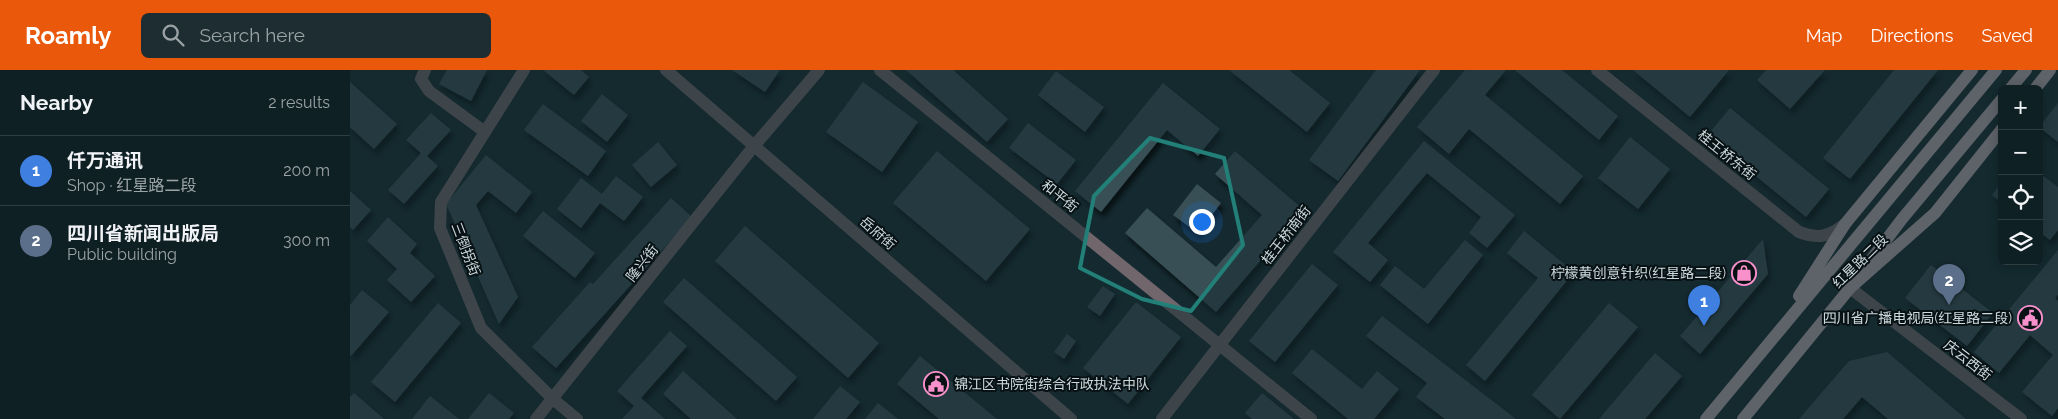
<!DOCTYPE html>
<meta charset="utf-8">
<style>
body{margin:0;font-family:Raleway,"Noto Sans SC",sans-serif;background:#1d2d31;color:#f1f3f6}
.controls{position:absolute;right:15px;top:15px;display:grid;overflow:hidden;border-radius:8px;box-shadow:0 2px 12px #0003}
.controls button{width:45px;height:45px;display:grid;place-items:center;padding:0;border:0;border-bottom:1px solid #2f3e41;background:#0f2024;color:#f1f3f6;font:25px sans-serif}
.you{position:absolute;left:851px;top:151px;width:18px;height:18px;margin:-12px;border:4px solid #fff;border-radius:50%;background:#1a73e8;box-shadow:0 0 0 8px #1a73e833}
.badge{display:grid;place-items:center;width:32px;height:32px;border-radius:50%;background:#ea580c;color:#fff;font-size:16px;font-weight:700}
.pin{position:absolute;translate:-50% -41px;filter:drop-shadow(0 1px 2px #0008)}
.pin::after{content:'';position:absolute;top:26px;width:18px;height:15px;background:inherit;clip-path:polygon(0 0,100% 0,50% 100%)}
.list{margin:0;padding:0;list-style:none}
h2{display:flex;justify-content:space-between;align-items:center;height:65px;margin:0;padding:0 20px;font-size:21px}
h2 small{font-size:16px;font-weight:400;color:#9ba3a6}
.list li{display:grid;grid-template-columns:32px 1fr auto;gap:15px;align-items:center;box-sizing:border-box;height:70px;padding:0 20px;border-top:1px solid #2f3e41}
.list b{display:block;font-size:19px;white-space:nowrap}
.list p{margin:0;font-size:16px;white-space:nowrap;color:#9ba3a6}
.list em{font-size:16px;font-style:normal;color:#9ba3a6}
.icon{flex:none;width:28px;height:28px;fill:none;stroke:currentColor;stroke-width:2;stroke-linecap:round;stroke-linejoin:round}
.map{position:relative;flex:none;width:1708px;height:349px;overflow:hidden}
header{display:flex;align-items:center;gap:30px;box-sizing:border-box;height:70px;padding:0 25px;background:#ea580c;color:#fff}
header strong{font-size:24px}
nav{display:flex;gap:28px;margin-inline-start:auto;font-size:18px}
.search{width:350px;height:45px;background:#1d2d31;display:flex;align-items:center;gap:12px;box-sizing:border-box;padding:0 18px;border-radius:8px;color:#9ba3a6;font-size:19px}
main{display:flex}
aside{flex:1;background:#0f2024}
.map>svg:first-child{display:block}
.building{fill:#374f55;filter:url(#shadow)}
.lines{fill:none;stroke-linecap:round;stroke-linejoin:round}
.minor{stroke:#70666b;stroke-width:12}
.major{stroke:#b9a6b0;stroke-width:12}
.marked{fill:none;stroke:#228079;stroke-width:4;stroke-linejoin:round}
.labels{text-anchor:middle;dominant-baseline:central;stroke-width:4;stroke-linejoin:round;paint-order:stroke}
.street-label{font-size:14px;fill:#ccdadd;stroke:#081114}
.poi-label{font-size:14px;fill:#ccdadd;stroke:#081114;text-anchor:end}
</style>
<header>
<strong>Roamly</strong>
<div class="search"><svg class="icon" aria-label="search" viewBox="0 0 24 24"><circle cx="10" cy="10" r="6"/><path d="M15 15l6 6"/></svg>Search here</div>
<nav><a>Map</a><a>Directions</a><a>Saved</a></nav>
</header>
<main>
<aside>
<h2>Nearby<small>2 results</small></h2>
<ul class="list">
<li><span class="badge" style="background:#3f7fe0">1</span><div><b>仟万通讯</b><p>Shop · 红星路二段</p></div><em>200 m</em></li>
<li><span class="badge" style="background:#5c6f8a">2</span><div><b>四川省新闻出版局</b><p>Public building</p></div><em>300 m</em></li>
</ul>
</aside>
<div class="map">
<svg width="1708" height="349" viewBox="0 0 1708 349">
<defs>
<filter id="shadow"><feDropShadow dx="3" dy="5.5" stdDeviation="2.5" flood-color="#0009"/></filter>
</defs>
<rect width="100%" height="100%" fill="#142a30"/>
<!-- building -->
<g class="building">
<polygon points="97,0 137,0 121,31 89,14"/>
<polygon points="193,0 231,0 239,7 224,25"/>
<polygon points="382,0 430,0 415,22"/>
<polygon points="556,0 603,0 658,49 637,72"/>
<polygon points="879,0 939,0 980,33 957,62"/>
<polygon points="1026,0 1070,0 988,111 959,90"/>
<polygon points="1115,0 1156,0 1135,25 1233,106 1210,134 1119,59 1099,84 1067,57"/>
<polygon points="1165,0 1212,0 1268,46 1249,70"/>
<polygon points="1283,0 1379,0 1340,47"/>
<polygon points="1416,0 1475,0 1440,39 1407,10"/>
<polygon points="1544,0 1588,0 1500,109 1473,88"/>
<polygon points="706,1 754,37 735,62 688,25"/>
<polygon points="0,12 47,54 24,79 0,57"/>
<polygon points="513,12 568,52 532,102 476,62"/>
<polygon points="813,13 870,59 848,86 817,60 751,142 725,121"/>
<polygon points="252,24 278,45 257,72 231,51"/>
<polygon points="1708,33 1708,72 1689,57"/>
<polygon points="193,34 256,81 238,106 174,60"/>
<polygon points="1380,38 1479,119 1456,147 1357,66"/>
<polygon points="81,43 101,60 77,86 88,96 54,134 38,120 71,83 56,70"/>
<polygon points="678,53 726,90 707,114 659,78"/>
<polygon points="1280,67 1320,99 1288,139 1248,108"/>
<polygon points="1074,71 1165,145 1137,178 1119,163 1131,147 1077,103 1018,173 1038,190 1020,212 983,182"/>
<polygon points="308,72 327,95 301,117 282,95"/>
<polygon points="587,81 680,159 636,211 543,133"/>
<polygon points="885,81 954,140 866,242 775,163 797,138 866,197 912,145 865,104"/>
<polygon points="136,85 182,122 166,143 138,121 126,135 168,227 149,254 96,134"/>
<polygon points="1689,103 1708,117 1708,160 1700,170 1689,162"/>
<polygon points="266,106 293,127 274,151 250,133 231,158 207,139 231,108 252,124"/>
<polygon points="1652,112 1652,133 1642,125"/>
<polygon points="847,114 871,133 848,163 823,145"/>
<polygon points="0,121 21,140 3,160 0,157"/>
<polygon points="321,128 342,147 206,298 182,277 240,212 243,214"/>
<polygon points="193,141 245,183 225,208 173,166"/>
<polygon points="38,147 67,174 60,183 85,206 61,232 37,210 47,199 17,171"/>
<polygon points="395,156 529,273 498,308 365,191"/>
<polygon points="1174,161 1224,202 1135,311 1116,295 1188,208 1157,183"/>
<polygon points="1413,169 1418,204 1350,284 1330,266"/>
<polygon points="1115,170 1133,185 1078,254 1030,215 1045,196 1074,219"/>
<polygon points="1708,180 1708,225 1705,228 1708,231 1708,338 1702,346 1672,322 1703,285 1680,265 1649,303 1624,282"/>
<polygon points="962,194 988,215 925,292 899,271"/>
<polygon points="1581,195 1643,243 1617,276 1555,228"/>
<polygon points="334,208 447,307 426,331 313,232"/>
<polygon points="753,216 765,224 750,246 737,237"/>
<polygon points="12,220 39,242 1,286 0,284 0,235"/>
<polygon points="786,232 831,267 778,334 733,298"/>
<polygon points="88,233 111,253 45,332 21,312"/>
<polygon points="1259,233 1288,257 1210,349 1182,325"/>
<polygon points="1032,246 1166,349 1095,349 1066,327 1077,313 1016,266"/>
<polygon points="320,261 337,276 291,328 315,349 272,349 284,336 267,321"/>
<polygon points="717,264 726,271 714,289 704,282"/>
<polygon points="962,279 1012,319 1027,301 1049,319 1024,349 998,349 942,303"/>
<polygon points="1537,282 1616,349 1538,349 1512,327 1493,349 1449,349 1499,291"/>
<polygon points="1305,283 1332,306 1295,349 1249,349"/>
<polygon points="570,286 647,349 589,349 547,314"/>
<polygon points="333,301 387,349 341,349 313,324"/>
<polygon points="490,316 510,332 496,349 463,349"/>
<polygon points="4,323 34,349 0,349 0,327"/>
<polygon points="139,323 164,343 159,349 118,349"/>
<polygon points="912,323 944,349 902,349 895,343"/>
<polygon points="80,326 109,349 62,349"/>
<polygon points="528,333 548,349 515,349"/>
</g>
<g class="lines">
<!-- minor -->
<g class="minor">
<polyline points="75,0 71,9 79,21 135,62"/>
<polyline points="174,0 91,132 90,158 131,258 203,329 227,349"/>
<polyline points="316,0 721,349"/>
<polyline points="530,0 961,349"/>
<path d="M1247 0 1449 162C1468 169 1479 167 1495 154"/>
<polyline points="1500,218 1671,349"/>
<polyline points="186,349 404,76 469,0"/>
<polyline points="812,349 1084,0"/>
</g>
<!-- major -->
<g class="major">
<polyline points="1660,19 1676,0"/>
<polyline points="1685,19 1700,0"/>
<polyline points="1518,194 1552,149 1652,29"/>
<polyline points="1449,226 1495,154 1622,0"/>
<polyline points="1356,349 1646,0"/>
<polyline points="1393,349 1500,218 1585,143 1652,59"/>
</g>
</g>
<!-- marked area -->
<path d="M0 0H1708V349H0ZM800 68 874 88 893 175 841 241 792 229 730 198 744 126Z" fill="#142a30" fill-opacity=".55" fill-rule="evenodd"/>
<path class="marked" d="M800 68 874 88 893 175 841 241 792 229 730 198 744 126Z"/>
<!-- icons -->
<defs>
<symbol id="shop-ring" viewBox="-11 -11 22 22"><circle r="9.5" fill="#081114" stroke="#f890cb" stroke-width="1.5"/><path d="M-5-2.5h2.3a2.7 3.5 0 0 1 5.4 0H5L5.5 6h-11ZM-1.5-2.5h3a1.5 2.3 0 0 0-3 0Z" fill="#f890cb"/></symbol>
<symbol id="civic-ring" viewBox="-11 -11 22 22"><circle r="9.5" fill="#081114" stroke="#f890cb" stroke-width="1.5"/><path d="M-.6-6.5H3V-4.5H.6V-3L4-1V1h2V6H-6V1h2V-1L-.6-3ZM-1.2 2.5V6h2.4V2.5Z" fill="#f890cb"/></symbol>
</defs>
<g fill-rule="evenodd">
<use href="#shop-ring" x="1380" y="189" width="28" height="28"/>
<use href="#civic-ring" x="1666" y="234" width="28" height="28"/>
<use href="#civic-ring" x="572" y="300" width="28" height="28"/>
</g>
<g class="labels">
<!-- street labels -->
<g class="street-label">
<text transform="translate(1377 85) rotate(39)">桂王桥东街</text>
<text transform="translate(710 126) rotate(39)">和平街</text>
<text transform="translate(528 163) rotate(41)">岳府街</text>
<text transform="translate(936 165) rotate(-52)">桂王桥南街</text>
<text transform="translate(116 179) rotate(69)">三倒拐街</text>
<text transform="translate(1510 191) rotate(-44)">红星路二段</text>
<text transform="translate(292 193) rotate(-52)">隆兴街</text>
<text transform="translate(1618 290) rotate(38)">庆云西街</text>
</g>
<!-- poi labels -->
<g class="poi-label">
<text x="1376" y="203">柠檬黄创意针织(红星路二段)</text>
<text x="1662" y="248">四川省广播电视局(红星路二段)</text>
<text x="604" y="314" text-anchor="start">锦江区书院街综合行政执法中队</text>
</g>
</g>
</svg>
<div class="controls">
<button>+</button>
<button>−</button>
<button><svg class="icon" aria-label="locate" viewBox="0 0 24 24"><circle cx="12" cy="12" r="6"/><path d="M12 2v4M12 18v4M2 12h4M18 12h4"/></svg></button>
<button><svg class="icon" aria-label="layers" viewBox="0 0 24 24"><path d="M12 4l9 5-9 5-9-5zM3 14l9 5 9-5"/></svg></button>
</div>
<div class="you"></div>
<div class="pin badge" style="left:1354px;top:256px;background:#3f7fe0">1</div>
<div class="pin badge" style="left:1599px;top:235px;background:#5c6f8a">2</div>
</div>
</main>
